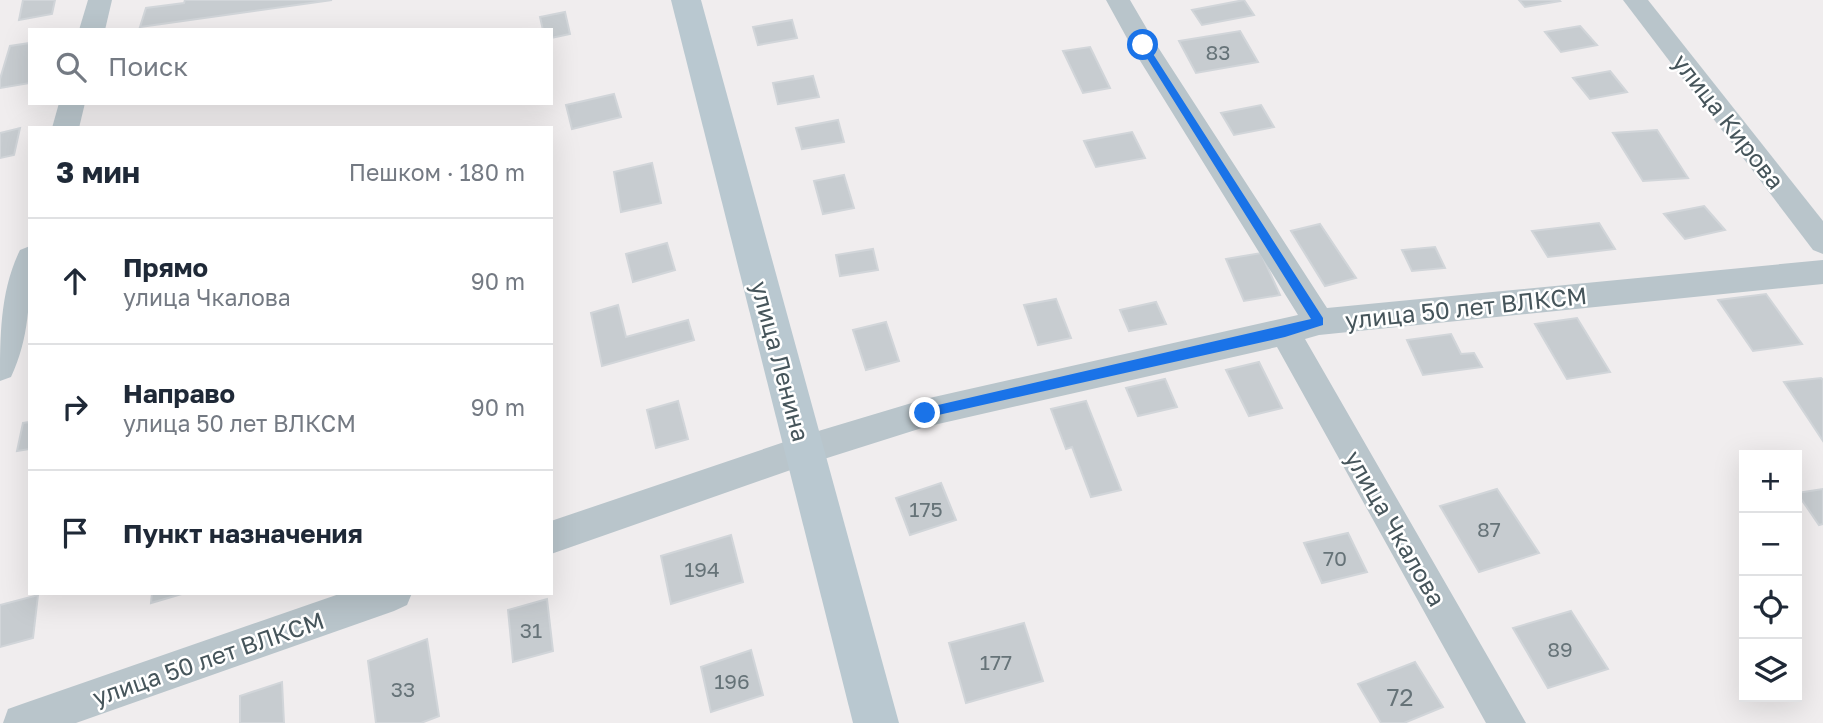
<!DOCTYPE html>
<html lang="ru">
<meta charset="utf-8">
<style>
body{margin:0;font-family:"Golos Text",sans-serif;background:#f2f2f3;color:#1f2937}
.controls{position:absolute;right:21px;bottom:21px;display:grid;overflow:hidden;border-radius:0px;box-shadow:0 7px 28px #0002}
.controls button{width:63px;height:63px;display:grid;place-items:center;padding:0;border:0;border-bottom:2px solid #e0e1e3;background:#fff;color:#1f2937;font:35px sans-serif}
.stop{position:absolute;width:21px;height:21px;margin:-16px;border:5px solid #1a73e8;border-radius:50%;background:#fff}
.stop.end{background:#1a73e8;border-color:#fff;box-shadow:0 2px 7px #0008}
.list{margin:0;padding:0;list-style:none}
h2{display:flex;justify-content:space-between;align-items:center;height:91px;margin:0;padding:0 28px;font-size:30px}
h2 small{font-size:23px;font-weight:400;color:#747a83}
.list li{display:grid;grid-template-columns:46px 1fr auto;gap:21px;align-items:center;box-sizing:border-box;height:126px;padding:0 28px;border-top:2px solid #e0e1e3}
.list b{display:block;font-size:26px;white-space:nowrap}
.list p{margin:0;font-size:23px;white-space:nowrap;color:#747a83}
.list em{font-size:23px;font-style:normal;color:#747a83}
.icon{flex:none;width:38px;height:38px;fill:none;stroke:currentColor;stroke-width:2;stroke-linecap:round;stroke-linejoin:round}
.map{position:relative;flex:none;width:1823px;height:723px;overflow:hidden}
.search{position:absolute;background:#fff;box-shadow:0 7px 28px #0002;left:28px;top:28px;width:525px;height:77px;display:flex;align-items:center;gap:18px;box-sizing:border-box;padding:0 24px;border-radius:0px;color:#747a83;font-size:26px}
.panel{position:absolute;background:#fff;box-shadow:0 7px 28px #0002;left:28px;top:126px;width:525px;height:469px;border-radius:0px}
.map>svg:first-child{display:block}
.building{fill:#c7ccd0;stroke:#d1d5d9;stroke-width:2}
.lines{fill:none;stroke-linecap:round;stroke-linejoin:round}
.street{fill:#b9c5cb;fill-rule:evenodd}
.secondary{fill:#b9c8d0;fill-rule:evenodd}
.route{fill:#1a73e8}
.labels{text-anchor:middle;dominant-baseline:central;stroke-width:5;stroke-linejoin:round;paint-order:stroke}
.number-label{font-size:21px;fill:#667378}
.street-label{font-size:24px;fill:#46555b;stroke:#fff}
.near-number-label{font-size:24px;fill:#667378}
</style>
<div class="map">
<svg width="1823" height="723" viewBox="0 0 1823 723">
<rect width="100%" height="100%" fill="#f0edee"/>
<!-- building -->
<g class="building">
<polygon points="23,0 55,0 52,14 19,20"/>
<polygon points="185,0 332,0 140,27 146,8 184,3"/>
<polygon points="1244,0 1254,15 1202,25 1192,10"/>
<polygon points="1519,0 1559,0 1560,1 1525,7"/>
<polygon points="565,12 570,34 551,38 551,30 543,30 540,17"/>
<polygon points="792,20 797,38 758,45 753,27"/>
<polygon points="1580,26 1597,45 1561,52 1545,32"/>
<polygon points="1240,31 1258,62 1196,73 1179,41"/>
<polygon points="30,43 30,83 0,88 0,79 10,46"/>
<polygon points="1090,47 1110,88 1083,93 1063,51"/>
<polygon points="1610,71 1627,92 1590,99 1573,78"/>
<polygon points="813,76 819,97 778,104 773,83"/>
<polygon points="614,94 621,117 572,129 566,105"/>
<polygon points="1261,105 1274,127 1234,135 1221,113"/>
<polygon points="838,120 844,142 802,149 796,128"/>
<polygon points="20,128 14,155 0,158 0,133"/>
<polygon points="1657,130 1688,178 1643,181 1613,133"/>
<polygon points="1132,132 1145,158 1096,167 1084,141"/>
<polygon points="652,163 661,203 621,212 614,172"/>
<polygon points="844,175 854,208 823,214 814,181"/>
<polygon points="1704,206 1725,230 1685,239 1664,214"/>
<polygon points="1599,223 1615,249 1548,257 1532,231"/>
<polygon points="1320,224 1356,278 1325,286 1291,231"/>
<polygon points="667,243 675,270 633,282 626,254"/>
<polygon points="1435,247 1445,268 1412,271 1402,250"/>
<polygon points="873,249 878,270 840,276 836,255"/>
<polygon points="1261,253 1280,295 1244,301 1226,259"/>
<polygon points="1766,294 1802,344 1753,351 1718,300"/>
<polygon points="1056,299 1071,338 1038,345 1024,305"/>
<polygon points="1156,302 1166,324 1129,331 1120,310"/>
<polygon points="618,305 626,337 688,320 694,340 602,366 591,313"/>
<polygon points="1577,318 1610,372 1567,379 1535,324"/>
<polygon points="886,322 899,361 866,370 853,330"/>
<polygon points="1451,334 1461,354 1474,353 1482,367 1423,375 1407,340"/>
<polygon points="1259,362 1282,408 1249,416 1226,370"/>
<polygon points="1821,378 1823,380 1823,441 1784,382"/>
<polygon points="1165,379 1177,407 1138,416 1126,388"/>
<polygon points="678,401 688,439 656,448 647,410"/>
<polygon points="1086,401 1121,490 1091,497 1072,447 1066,449 1051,409"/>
<polygon points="30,422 30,449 17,451 23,423"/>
<polygon points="941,483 956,520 910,535 896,498"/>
<polygon points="1497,489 1539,553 1479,572 1440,506"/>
<polygon points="1823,489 1823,524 1819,525 1797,493"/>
<polygon points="1348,533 1367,572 1322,583 1304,543"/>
<polygon points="731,535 743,582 671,604 661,556"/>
<polygon points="152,593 185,593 151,603"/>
<polygon points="38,595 33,638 0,647 0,605"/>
<polygon points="547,599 553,651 513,662 508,610"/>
<polygon points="1571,611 1608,669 1548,688 1513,628"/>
<polygon points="1024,623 1043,681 966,703 949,643"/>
<polygon points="427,639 439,716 421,723 376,723 368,661"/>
<polygon points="751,650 763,695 711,712 701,667"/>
<polygon points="1415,662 1443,707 1404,723 1381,723 1358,684"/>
<polygon points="282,682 284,723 240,723 240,696"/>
</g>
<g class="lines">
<!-- street -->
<g class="street">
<polygon points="88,0 112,0 105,30 79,30"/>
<polygon points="1106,0 1130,0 1154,41 1327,308 1823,260 1823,284 1319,335 1305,339 1526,723 1486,723 1277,347 925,427 805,465 551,554 551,521 805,435 925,399 1298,315 1134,51"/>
<polygon points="1623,0 1648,0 1823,221 1823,254 1813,250"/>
<polygon points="59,103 85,103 79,128 52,128"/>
<path d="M30 246C30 291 31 335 11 377L0 381C0 336 0 291 20 250Z"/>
<polygon points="342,593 412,593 407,605 394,611 76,723 3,723 8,709 22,704"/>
</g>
<!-- secondary -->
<polygon class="secondary" points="671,0 701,0 899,723 853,723"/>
</g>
<!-- route -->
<polygon class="route" points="1140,43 1146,43 1323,318 1323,325 1285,337 925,418 921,417 921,410 925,408 1311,319 1140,47"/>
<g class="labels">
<!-- number labels -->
<g class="number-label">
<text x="1218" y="52">83</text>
<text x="926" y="509">175</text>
<text x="1489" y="529">87</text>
<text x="1335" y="558">70</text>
<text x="702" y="569">194</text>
<text x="531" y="630">31</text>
<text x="1560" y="649">89</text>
<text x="996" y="662">177</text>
<text x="732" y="681">196</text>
<text x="403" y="689">33</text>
</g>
<!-- street labels -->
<g class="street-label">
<text transform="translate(1729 121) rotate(52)">улица Кирова</text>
<text transform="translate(1466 307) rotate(-6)">улица 50 лет ВЛКСМ</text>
<text transform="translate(781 361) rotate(75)">улица Ленина</text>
<text transform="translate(1396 528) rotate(60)">улица Чкалова</text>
<text transform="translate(208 658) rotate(-19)">улица 50 лет ВЛКСМ</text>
</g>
<!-- near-number labels -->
<g class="near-number-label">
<text x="1400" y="696">72</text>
</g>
</g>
</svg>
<div class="controls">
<button>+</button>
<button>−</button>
<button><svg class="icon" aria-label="locate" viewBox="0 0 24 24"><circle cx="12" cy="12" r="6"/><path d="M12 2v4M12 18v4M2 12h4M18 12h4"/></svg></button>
<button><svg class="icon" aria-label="layers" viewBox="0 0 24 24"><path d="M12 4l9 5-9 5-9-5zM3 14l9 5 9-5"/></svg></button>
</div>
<div class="stop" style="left:1143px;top:45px"></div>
<div class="stop end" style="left:925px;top:413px"></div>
<div class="search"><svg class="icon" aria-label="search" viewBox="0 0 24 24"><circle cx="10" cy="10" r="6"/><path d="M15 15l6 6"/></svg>Поиск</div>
<section class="panel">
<h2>3 мин<small>Пешком · 180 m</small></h2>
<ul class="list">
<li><svg class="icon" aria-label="ahead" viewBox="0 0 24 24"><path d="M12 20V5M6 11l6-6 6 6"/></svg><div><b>Прямо</b><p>улица Чкалова</p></div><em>90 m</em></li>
<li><svg class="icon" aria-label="right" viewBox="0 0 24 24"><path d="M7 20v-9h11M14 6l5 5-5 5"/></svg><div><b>Направо</b><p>улица 50 лет ВЛКСМ</p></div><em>90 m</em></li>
<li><svg class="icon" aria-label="arrive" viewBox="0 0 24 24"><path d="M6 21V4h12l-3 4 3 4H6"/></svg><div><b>Пункт назначения</b></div></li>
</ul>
</section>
</div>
